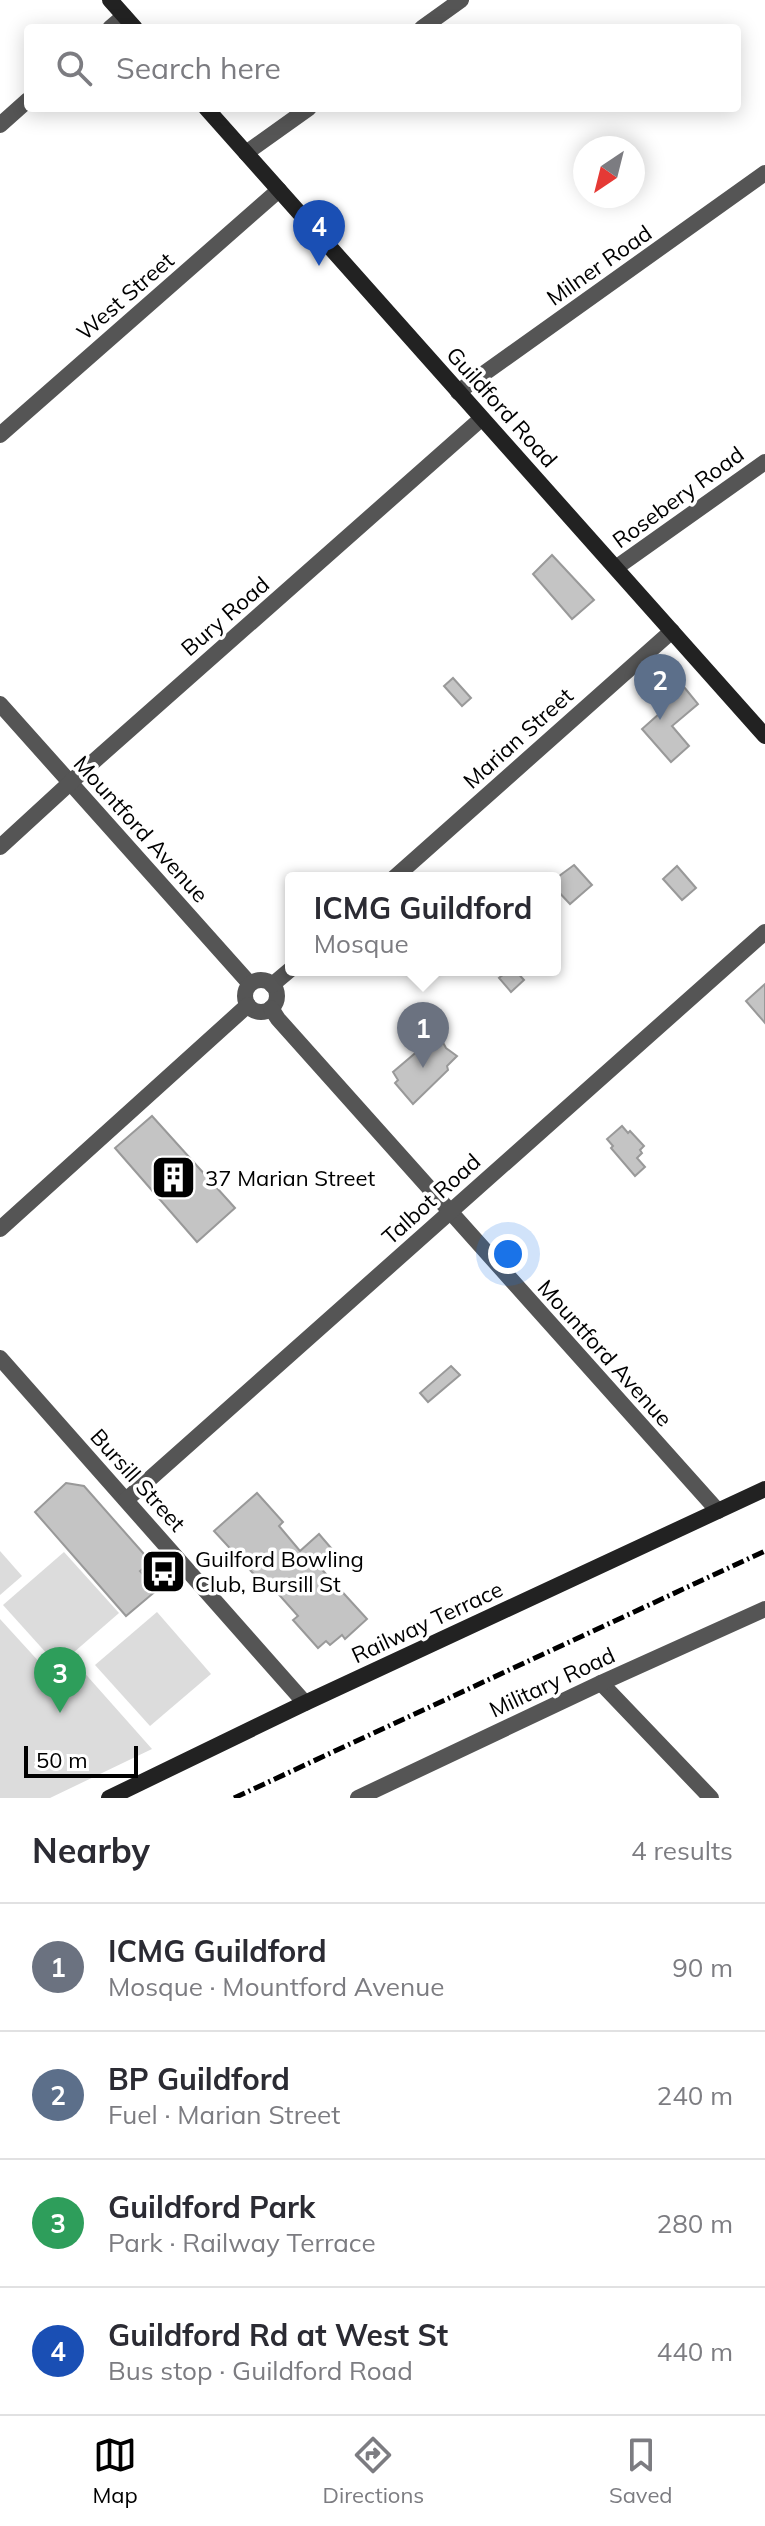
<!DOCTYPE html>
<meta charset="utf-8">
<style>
body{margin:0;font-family:Mulish,sans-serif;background:#f7f7f7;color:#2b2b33}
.compass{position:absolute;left:573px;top:136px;width:72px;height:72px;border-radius:50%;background:#fff;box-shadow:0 4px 20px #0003;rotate:215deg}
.scale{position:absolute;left:24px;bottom:20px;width:114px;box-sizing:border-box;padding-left:8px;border:4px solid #000;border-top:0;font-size:22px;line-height:28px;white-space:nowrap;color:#000;-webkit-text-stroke:6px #fff;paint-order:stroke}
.you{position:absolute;left:508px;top:1254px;width:28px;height:28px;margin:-20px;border:6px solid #fff;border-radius:50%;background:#1a73e8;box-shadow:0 0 0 12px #1a73e833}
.badge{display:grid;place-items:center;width:52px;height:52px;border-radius:50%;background:#000;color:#fff;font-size:26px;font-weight:700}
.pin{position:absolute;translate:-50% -66px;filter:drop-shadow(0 2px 4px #0008)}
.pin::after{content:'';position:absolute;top:42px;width:28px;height:24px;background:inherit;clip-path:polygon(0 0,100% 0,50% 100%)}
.popup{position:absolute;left:285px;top:872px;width:276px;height:104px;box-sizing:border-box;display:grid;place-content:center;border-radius:8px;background:#fff;filter:drop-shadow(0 2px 6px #0005);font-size:26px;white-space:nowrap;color:#7c7c81}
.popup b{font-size:30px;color:#2b2b33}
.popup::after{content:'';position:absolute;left:50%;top:100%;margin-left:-16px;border:16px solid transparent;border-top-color:#fff}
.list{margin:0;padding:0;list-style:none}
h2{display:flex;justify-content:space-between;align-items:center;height:104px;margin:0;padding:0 32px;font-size:34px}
h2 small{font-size:26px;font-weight:400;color:#7c7c81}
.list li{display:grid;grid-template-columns:52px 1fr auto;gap:24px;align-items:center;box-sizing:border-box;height:128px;padding:0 32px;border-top:2px solid #e1e1e2}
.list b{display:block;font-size:30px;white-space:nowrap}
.list p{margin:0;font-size:26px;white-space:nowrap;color:#7c7c81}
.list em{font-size:26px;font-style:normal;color:#7c7c81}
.icon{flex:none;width:44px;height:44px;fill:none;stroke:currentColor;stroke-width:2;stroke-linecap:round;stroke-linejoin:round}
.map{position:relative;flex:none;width:765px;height:1798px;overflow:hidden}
.search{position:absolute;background:#fff;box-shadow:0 4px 20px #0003;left:24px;right:24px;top:24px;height:88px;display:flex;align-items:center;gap:20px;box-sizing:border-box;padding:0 28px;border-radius:8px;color:#7c7c81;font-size:30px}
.sheet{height:616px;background:#fff}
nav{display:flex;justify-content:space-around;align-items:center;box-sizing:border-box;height:112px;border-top:2px solid #e1e1e2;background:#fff;font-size:22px;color:#7c7c81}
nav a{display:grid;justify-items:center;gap:4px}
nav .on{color:#000}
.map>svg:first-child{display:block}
.green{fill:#dcdcdc}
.building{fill:#c4c4c4;stroke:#999;stroke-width:2}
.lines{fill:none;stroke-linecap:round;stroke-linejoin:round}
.street{stroke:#555;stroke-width:16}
.secondary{stroke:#222;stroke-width:16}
.rail{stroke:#000;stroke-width:5;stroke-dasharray:12 4 2 4;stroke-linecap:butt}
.labels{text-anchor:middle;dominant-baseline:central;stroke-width:7;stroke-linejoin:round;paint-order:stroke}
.street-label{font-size:22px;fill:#000;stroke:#fff}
.poi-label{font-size:22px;fill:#000;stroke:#fff;text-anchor:start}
</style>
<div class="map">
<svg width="765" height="1798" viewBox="0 0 765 1798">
<rect width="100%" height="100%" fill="#fff"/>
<!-- green -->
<g class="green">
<polygon points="0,1551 22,1576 0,1595"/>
<polygon points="64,1552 119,1613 58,1666 3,1605"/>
<polygon points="157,1612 211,1674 150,1726 95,1665"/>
<polygon points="0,1619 52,1676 73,1660 152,1749 50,1798 0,1798"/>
</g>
<!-- building -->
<g class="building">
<polygon points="552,555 594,600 572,619 533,574"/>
<polygon points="453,678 471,698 462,706 444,686"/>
<polygon points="684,687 698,704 672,726 689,746 671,762 642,729 660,713 657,709"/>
<polygon points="574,865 592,885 570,904 555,888 555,879"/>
<polygon points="677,866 696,888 682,900 663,879"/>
<polygon points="509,970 515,970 524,980 511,992 499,978"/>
<polygon points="765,984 765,1023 746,1001"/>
<polygon points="439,1035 446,1048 457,1056 447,1066 448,1070 413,1104 395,1083 398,1080 393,1072 426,1044 428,1045"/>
<polygon points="152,1116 235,1208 197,1242 115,1148"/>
<polygon points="622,1126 628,1133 630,1131 644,1146 640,1150 642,1153 637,1158 645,1167 635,1176 611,1148 613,1146 607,1139"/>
<polygon points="451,1366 460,1375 428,1402 420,1393"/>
<polygon points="66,1483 84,1486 151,1562 140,1571 157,1590 126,1616 35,1512"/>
<polygon points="257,1493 283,1522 279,1526 300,1551 319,1534 331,1548 315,1562 367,1619 345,1639 342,1635 330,1645 326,1641 318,1648 293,1620 298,1616 266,1580 262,1583 214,1531"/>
</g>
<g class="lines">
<!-- street -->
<g class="street">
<polyline points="110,28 124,16"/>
<polyline points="422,28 461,0"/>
<polyline points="0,125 28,100"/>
<polyline points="246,153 309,108"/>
<polyline points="458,392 765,173"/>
<polyline points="0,435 279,190"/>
<polyline points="617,567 765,462"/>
<polyline points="0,704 250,984"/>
<polyline points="0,847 84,770 481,419"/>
<polyline points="394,878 672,631"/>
<circle cx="261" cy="996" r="16"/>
<polyline points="272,985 291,969"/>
<polyline points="271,1008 278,1019 718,1511"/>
<polyline points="0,1229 248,1005"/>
<polyline points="0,1358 305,1703"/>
<polyline points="126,1500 765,932"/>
<polyline points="601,1683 711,1798"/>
<polyline points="358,1798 601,1683 765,1609"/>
</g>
<!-- secondary -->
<g class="secondary">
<polyline points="110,0 135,28"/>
<polyline points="206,108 765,736"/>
<polyline points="109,1798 305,1703 765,1489"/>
</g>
<!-- rail -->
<polyline class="rail" points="234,1798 765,1551"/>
</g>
<!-- icons -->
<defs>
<symbol id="building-square" viewBox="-11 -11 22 22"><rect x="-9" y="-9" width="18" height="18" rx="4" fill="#000" stroke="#fff"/><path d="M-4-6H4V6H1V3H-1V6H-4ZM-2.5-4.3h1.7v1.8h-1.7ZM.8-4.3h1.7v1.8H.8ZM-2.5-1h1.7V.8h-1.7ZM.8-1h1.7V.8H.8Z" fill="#fff"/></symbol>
<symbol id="bus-square" viewBox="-11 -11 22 22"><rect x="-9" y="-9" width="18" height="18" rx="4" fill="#000" stroke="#fff"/><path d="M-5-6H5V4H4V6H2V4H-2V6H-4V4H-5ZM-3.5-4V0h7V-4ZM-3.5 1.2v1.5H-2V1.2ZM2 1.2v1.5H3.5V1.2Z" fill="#fff"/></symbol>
</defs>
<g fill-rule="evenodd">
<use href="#building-square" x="148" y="1152" width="51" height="51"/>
<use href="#bus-square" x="138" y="1546" width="51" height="51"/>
</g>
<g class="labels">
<!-- street labels -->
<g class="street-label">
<text transform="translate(599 265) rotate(-35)">Milner Road</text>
<text transform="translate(125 296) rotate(-41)">West Street</text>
<text transform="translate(502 407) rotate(48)">Guildford Road</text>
<text transform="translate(678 497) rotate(-36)">Rosebery Road</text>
<text transform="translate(225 616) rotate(-41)">Bury Road</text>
<text transform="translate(518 738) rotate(-42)">Marian Street</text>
<text transform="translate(141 829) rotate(48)">Mountford Avenue</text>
<text transform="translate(431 1199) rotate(-42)">Talbot Road</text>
<text transform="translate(605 1353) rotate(48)">Mountford Avenue</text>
<text transform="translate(138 1480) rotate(48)">Bursill Street</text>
<text transform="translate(427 1622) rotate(-25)">Railway Terrace</text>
<text transform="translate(552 1682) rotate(-25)">Military Road</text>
</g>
<!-- poi labels -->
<g class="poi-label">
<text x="205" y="1178">37 Marian Street</text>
<text x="195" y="1559">Guilford Bowling<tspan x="195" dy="25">Club, Bursill St</tspan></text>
</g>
</g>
</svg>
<svg class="compass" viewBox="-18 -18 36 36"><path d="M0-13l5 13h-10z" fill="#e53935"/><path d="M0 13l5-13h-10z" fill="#7c7c81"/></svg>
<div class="scale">50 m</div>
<div class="you"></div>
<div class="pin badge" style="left:423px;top:1068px;background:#6b7280">1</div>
<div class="popup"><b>ICMG Guildford</b>Mosque</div>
<div class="pin badge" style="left:660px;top:720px;background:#5c6f8a">2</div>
<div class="pin badge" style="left:60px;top:1713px;background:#2e9e5b">3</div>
<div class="pin badge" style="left:319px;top:266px;background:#1a4fb4">4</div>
<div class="search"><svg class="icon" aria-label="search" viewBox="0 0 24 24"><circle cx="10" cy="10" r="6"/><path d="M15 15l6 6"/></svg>Search here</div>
</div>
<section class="sheet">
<h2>Nearby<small>4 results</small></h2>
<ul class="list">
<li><span class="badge" style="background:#6b7280">1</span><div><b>ICMG Guildford</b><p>Mosque · Mountford Avenue</p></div><em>90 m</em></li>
<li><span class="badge" style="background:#5c6f8a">2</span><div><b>BP Guildford</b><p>Fuel · Marian Street</p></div><em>240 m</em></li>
<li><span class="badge" style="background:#2e9e5b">3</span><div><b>Guildford Park</b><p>Park · Railway Terrace</p></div><em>280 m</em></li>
<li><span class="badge" style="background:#1a4fb4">4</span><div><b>Guildford Rd at West St</b><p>Bus stop · Guildford Road</p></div><em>440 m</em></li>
</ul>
</section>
<nav>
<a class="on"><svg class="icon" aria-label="map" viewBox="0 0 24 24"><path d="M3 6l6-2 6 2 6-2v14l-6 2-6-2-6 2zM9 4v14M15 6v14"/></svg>Map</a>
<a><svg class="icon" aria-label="directions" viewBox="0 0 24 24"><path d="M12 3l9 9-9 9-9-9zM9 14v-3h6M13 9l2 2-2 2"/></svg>Directions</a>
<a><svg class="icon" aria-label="saved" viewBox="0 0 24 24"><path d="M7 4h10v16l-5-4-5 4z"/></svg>Saved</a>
</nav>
